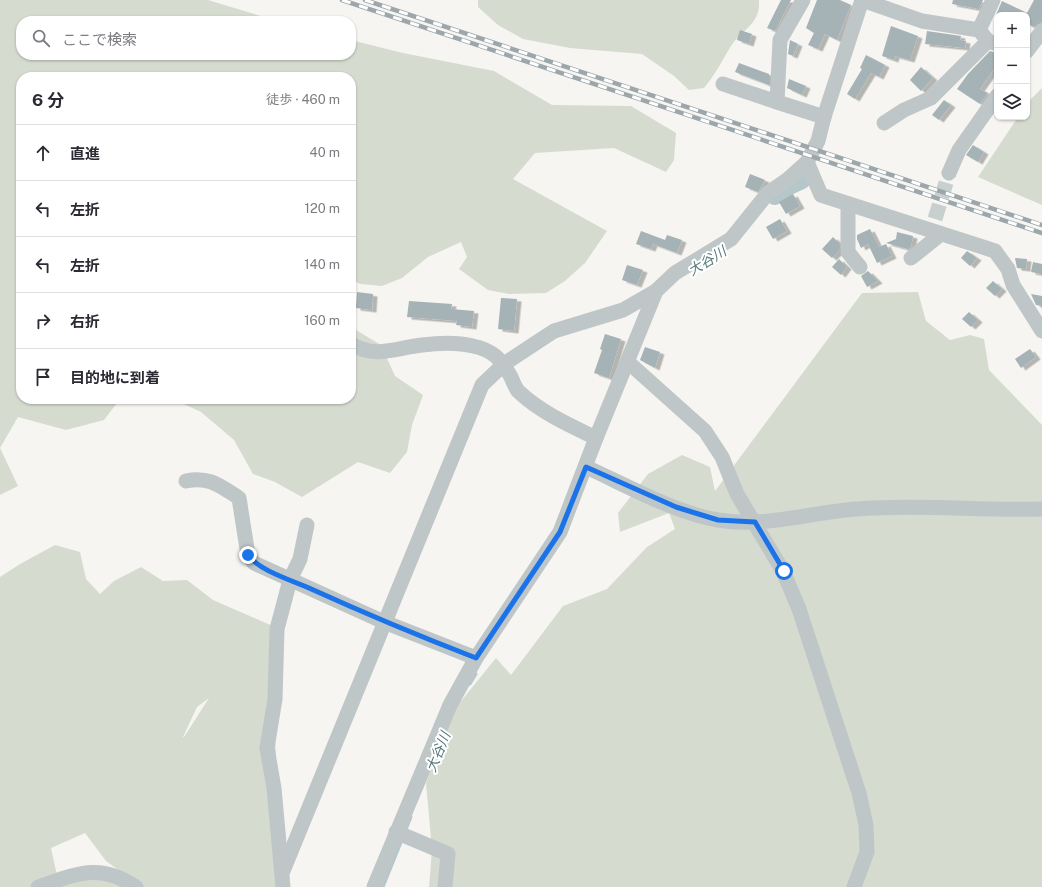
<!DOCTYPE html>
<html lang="ja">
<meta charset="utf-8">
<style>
body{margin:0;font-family:"Public Sans","Noto Sans JP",sans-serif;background:#f7f7f7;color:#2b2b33}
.controls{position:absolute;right:12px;top:12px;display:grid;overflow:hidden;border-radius:8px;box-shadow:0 1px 3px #0004}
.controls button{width:36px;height:36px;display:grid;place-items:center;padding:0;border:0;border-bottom:1px solid #e1e1e2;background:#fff;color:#2b2b33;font:20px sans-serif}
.stop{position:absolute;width:12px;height:12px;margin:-9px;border:3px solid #1a73e8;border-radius:50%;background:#fff}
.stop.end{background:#1a73e8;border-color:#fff;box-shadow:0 1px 4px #0008}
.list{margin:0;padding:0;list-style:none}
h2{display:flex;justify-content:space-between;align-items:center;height:52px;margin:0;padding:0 16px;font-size:17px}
h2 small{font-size:13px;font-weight:400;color:#7c7c81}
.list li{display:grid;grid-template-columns:26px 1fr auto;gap:12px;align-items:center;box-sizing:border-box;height:56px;padding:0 16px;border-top:1px solid #e1e1e2}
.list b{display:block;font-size:15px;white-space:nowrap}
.list em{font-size:13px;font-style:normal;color:#7c7c81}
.icon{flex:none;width:22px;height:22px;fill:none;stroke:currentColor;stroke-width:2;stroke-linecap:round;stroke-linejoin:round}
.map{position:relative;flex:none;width:1042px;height:887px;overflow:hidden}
.search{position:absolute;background:#fff;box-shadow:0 1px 3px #0004;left:16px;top:16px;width:340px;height:44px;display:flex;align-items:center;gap:10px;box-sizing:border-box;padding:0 14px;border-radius:16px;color:#7c7c81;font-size:15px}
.panel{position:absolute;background:#fff;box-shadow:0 1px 3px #0004;left:16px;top:72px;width:340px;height:332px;border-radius:16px}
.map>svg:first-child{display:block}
.green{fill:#d6dbd0;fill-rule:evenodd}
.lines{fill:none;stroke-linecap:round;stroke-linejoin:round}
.stream{stroke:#b5c7c9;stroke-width:3}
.river{stroke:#b5c7c9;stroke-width:18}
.building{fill:#a5b2b6;filter:url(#shadow)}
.minor-tunnel{stroke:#c8d0cf;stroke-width:15;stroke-dasharray:15 8;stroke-linecap:butt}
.minor{stroke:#bfc6c8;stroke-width:15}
.rail-casing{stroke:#9ca7ab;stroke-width:4.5}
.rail{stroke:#fff;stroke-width:3;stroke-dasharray:9;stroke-linecap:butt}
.route{stroke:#1a73e8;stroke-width:5}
.labels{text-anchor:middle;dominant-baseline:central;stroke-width:4;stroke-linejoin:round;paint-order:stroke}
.water-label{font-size:14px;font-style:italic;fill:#58797c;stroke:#fff}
</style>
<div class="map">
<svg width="1042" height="887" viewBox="0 0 1042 887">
<defs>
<filter id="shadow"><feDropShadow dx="4.5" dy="2.5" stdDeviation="0" flood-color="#0004"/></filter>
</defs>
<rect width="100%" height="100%" fill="#f6f5f1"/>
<!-- green -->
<g class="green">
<polygon points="0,0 208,0 277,21 21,21 21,55 351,55 351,40 403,53 494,71 552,105 631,106 676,133 674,160 666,172 614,148 535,153 513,179 607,231 585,263 565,281 546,293 509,294 488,290 459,269 467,257 461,242 428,257 402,278 382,286 360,284 351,279 351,77 21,77 21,399 120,399 104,420 66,430 18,417 0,448 18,486 0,495"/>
<path d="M478 0H759C761 24 742 29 731 46 722 61 715 75 704 88L689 90 674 76 642 54 570 48 523 39 498 25 478 7Z"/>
<polygon points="1042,88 1042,205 978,177 1018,117 1027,117 1027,103"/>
<polygon points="918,292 926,321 950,340 970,335 984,339 989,370 1042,425 1042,887 429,887 432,850 426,783 453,711 496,658 511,675 563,606 607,589 647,547 675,529 669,513 620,532 618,513 648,474 682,455 710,467 715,491 862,293"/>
<polygon points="351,327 381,345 395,376 423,395 412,425 407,452 390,473 358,462 302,497 275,482 253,474 234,440 201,412 173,399 351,399"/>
<path d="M55 545 80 552 86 579 100 594 114 581 141 567 163 581 187 580 213 600 275 627 272 680 278 793 276 887H142L106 861 85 833 51 848 58 880 116 876 127 887H0V577L20 564ZM209 698 184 737H183L197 707Z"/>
</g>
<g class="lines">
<!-- stream -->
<g class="stream">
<polyline points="470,684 476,674"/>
<polyline points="405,832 411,817"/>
<polyline points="383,887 402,840"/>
</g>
<!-- river -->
<polyline class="river" points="775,196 789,186 802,180"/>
</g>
<!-- building -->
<g class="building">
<polygon points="781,0 791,0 775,31 767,28"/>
<polygon points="817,0 840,0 851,5 837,40 825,34 818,49 808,45 814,33 806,28"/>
<polygon points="953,0 983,0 979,9 952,4"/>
<polygon points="1034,0 1042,0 1042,22 1034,27 1027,24 1027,15 1007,15 1001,12 1000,15 996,15 1002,1 1027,13"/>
<polygon points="891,26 918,36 910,60 895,56 894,60 882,56"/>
<polygon points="740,30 752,34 749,44 737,40"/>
<polygon points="927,31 961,36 960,40 966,41 965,48 925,44"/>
<polygon points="790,40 798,44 793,56 788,54"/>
<polygon points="990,51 997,53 997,65 980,89 988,93 980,104 957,89 968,74"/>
<polygon points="866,55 885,65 879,77 871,73 855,99 847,94 862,69 860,68"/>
<polygon points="739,63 769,74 769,85 735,72"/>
<polygon points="921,67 933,78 921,91 910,80"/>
<polygon points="789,79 806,86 802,95 787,88"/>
<polygon points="944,100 951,105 939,120 932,115"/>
<polygon points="973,145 984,152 978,162 966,155"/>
<polygon points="750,174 765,180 758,192 745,187"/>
<polygon points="793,194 800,206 786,214 779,202"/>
<polygon points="780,219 787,231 773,239 766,227"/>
<polygon points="870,229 879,247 886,244 892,256 877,263 868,244 861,248 857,239 857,235"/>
<polygon points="641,231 665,240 667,235 682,240 677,253 653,244 651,249 636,244"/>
<polygon points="897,232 913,236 911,247 908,249 886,243 896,239"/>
<polygon points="833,237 839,243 839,251 832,258 822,249"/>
<polygon points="967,251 977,258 970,266 961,258"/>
<polygon points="1015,258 1027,259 1026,269 1017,268"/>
<polygon points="839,259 847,267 841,275 832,267"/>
<polygon points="1033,262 1042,264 1042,274 1031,272"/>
<polygon points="627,265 643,270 637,285 622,280"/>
<polygon points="868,271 878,281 867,287 861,276"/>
<polygon points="993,281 1002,289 995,296 986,288"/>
<polygon points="357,292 373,294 372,310 356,308"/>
<polygon points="1031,294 1042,296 1042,306 1036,305"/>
<polygon points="501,298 517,299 514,331 498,329"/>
<polygon points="409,301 452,304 451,309 474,311 472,327 456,325 457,321 407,317"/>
<polygon points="969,312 978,320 971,327 962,319"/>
<polygon points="605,334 621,339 609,378 594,373 602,350 600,349"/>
<polygon points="645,347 660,352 655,368 640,360"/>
<polygon points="1030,349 1036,357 1021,368 1015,359"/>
</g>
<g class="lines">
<!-- minor-tunnel -->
<polyline class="minor-tunnel" points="935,219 949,173"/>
<!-- minor -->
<g class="minor">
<polyline points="803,0 780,40 777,102 824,117"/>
<polyline points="862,0 922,21 979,30 988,41 997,44"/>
<polyline points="979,30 993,0"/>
<polyline points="1027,51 1042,31"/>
<polyline points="723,84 777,102"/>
<polyline points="884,123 904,110 931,98 988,41"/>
<polyline points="807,162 821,195 995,251 1008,269 1013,285 1042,331"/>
<polyline points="949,173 959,150 997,96"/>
<polyline points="848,204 848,252 860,267"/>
<polyline points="911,258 941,234"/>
<path d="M351 344C376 359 395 348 422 345 438 343 457 342 473 346 493 350 502 360 511 377 513 382 515 387 518 391 540 412 569 425 596 438"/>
<polyline points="628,362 705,431 722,457 737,494 783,571 799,609 859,793 866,825 867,852 854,887"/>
<path d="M586 467C626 485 675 513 718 520 765 528 811 512 857 509 919 504 980 511 1042 509"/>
<path d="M186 481C210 476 220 486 239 498L248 555 254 563 384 622 476 658"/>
<polyline points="396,832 448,854 445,887"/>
<polyline points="283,871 482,385 504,364 554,331 623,310 656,291 675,273 731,239 768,193 787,180 807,162 818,141 824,117 862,0"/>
<path d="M38 887C77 874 99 862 136 887"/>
<polyline points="283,887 274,788 267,748 275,699 277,629 290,580 300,559 307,525"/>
<polyline points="374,887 450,705 476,658 560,532 596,438 656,291"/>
</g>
<defs>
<g id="rail">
<polyline points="342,0 1042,233"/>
<polyline points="365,0 1042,225"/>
</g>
</defs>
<!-- rail casing -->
<use href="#rail" class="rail-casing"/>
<!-- rail -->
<use href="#rail" class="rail"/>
</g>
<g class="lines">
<!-- route -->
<path class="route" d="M248 555C260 571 291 580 309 588 364 613 419 636 476 658L560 532 586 467 676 507 718 520 755 522 784 571"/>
</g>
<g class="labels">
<!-- water labels -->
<g class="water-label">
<text transform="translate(707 261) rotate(-32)">大谷川</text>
<text transform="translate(438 752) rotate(-68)">大谷川</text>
</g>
</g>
</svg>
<div class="controls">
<button>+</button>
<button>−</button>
<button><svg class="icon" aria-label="layers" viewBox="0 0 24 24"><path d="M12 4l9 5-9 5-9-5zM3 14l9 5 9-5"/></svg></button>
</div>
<div class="stop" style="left:784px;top:571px"></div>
<div class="stop end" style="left:248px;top:555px"></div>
<div class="search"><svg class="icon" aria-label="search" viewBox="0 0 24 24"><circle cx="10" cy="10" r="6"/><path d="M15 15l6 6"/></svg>ここで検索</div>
<section class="panel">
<h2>6 分<small>徒歩 · 460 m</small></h2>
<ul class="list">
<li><svg class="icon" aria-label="ahead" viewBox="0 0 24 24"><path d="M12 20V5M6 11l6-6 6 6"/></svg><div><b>直進</b></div><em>40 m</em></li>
<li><svg class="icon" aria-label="left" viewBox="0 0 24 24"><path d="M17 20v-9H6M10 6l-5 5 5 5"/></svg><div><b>左折</b></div><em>120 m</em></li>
<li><svg class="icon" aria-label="left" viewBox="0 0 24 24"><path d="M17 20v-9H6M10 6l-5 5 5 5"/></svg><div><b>左折</b></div><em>140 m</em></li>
<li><svg class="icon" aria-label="right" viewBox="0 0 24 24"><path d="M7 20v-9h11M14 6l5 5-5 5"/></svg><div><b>右折</b></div><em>160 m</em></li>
<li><svg class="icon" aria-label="arrive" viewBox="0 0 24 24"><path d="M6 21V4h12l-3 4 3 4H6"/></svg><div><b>目的地に到着</b></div></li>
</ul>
</section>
</div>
